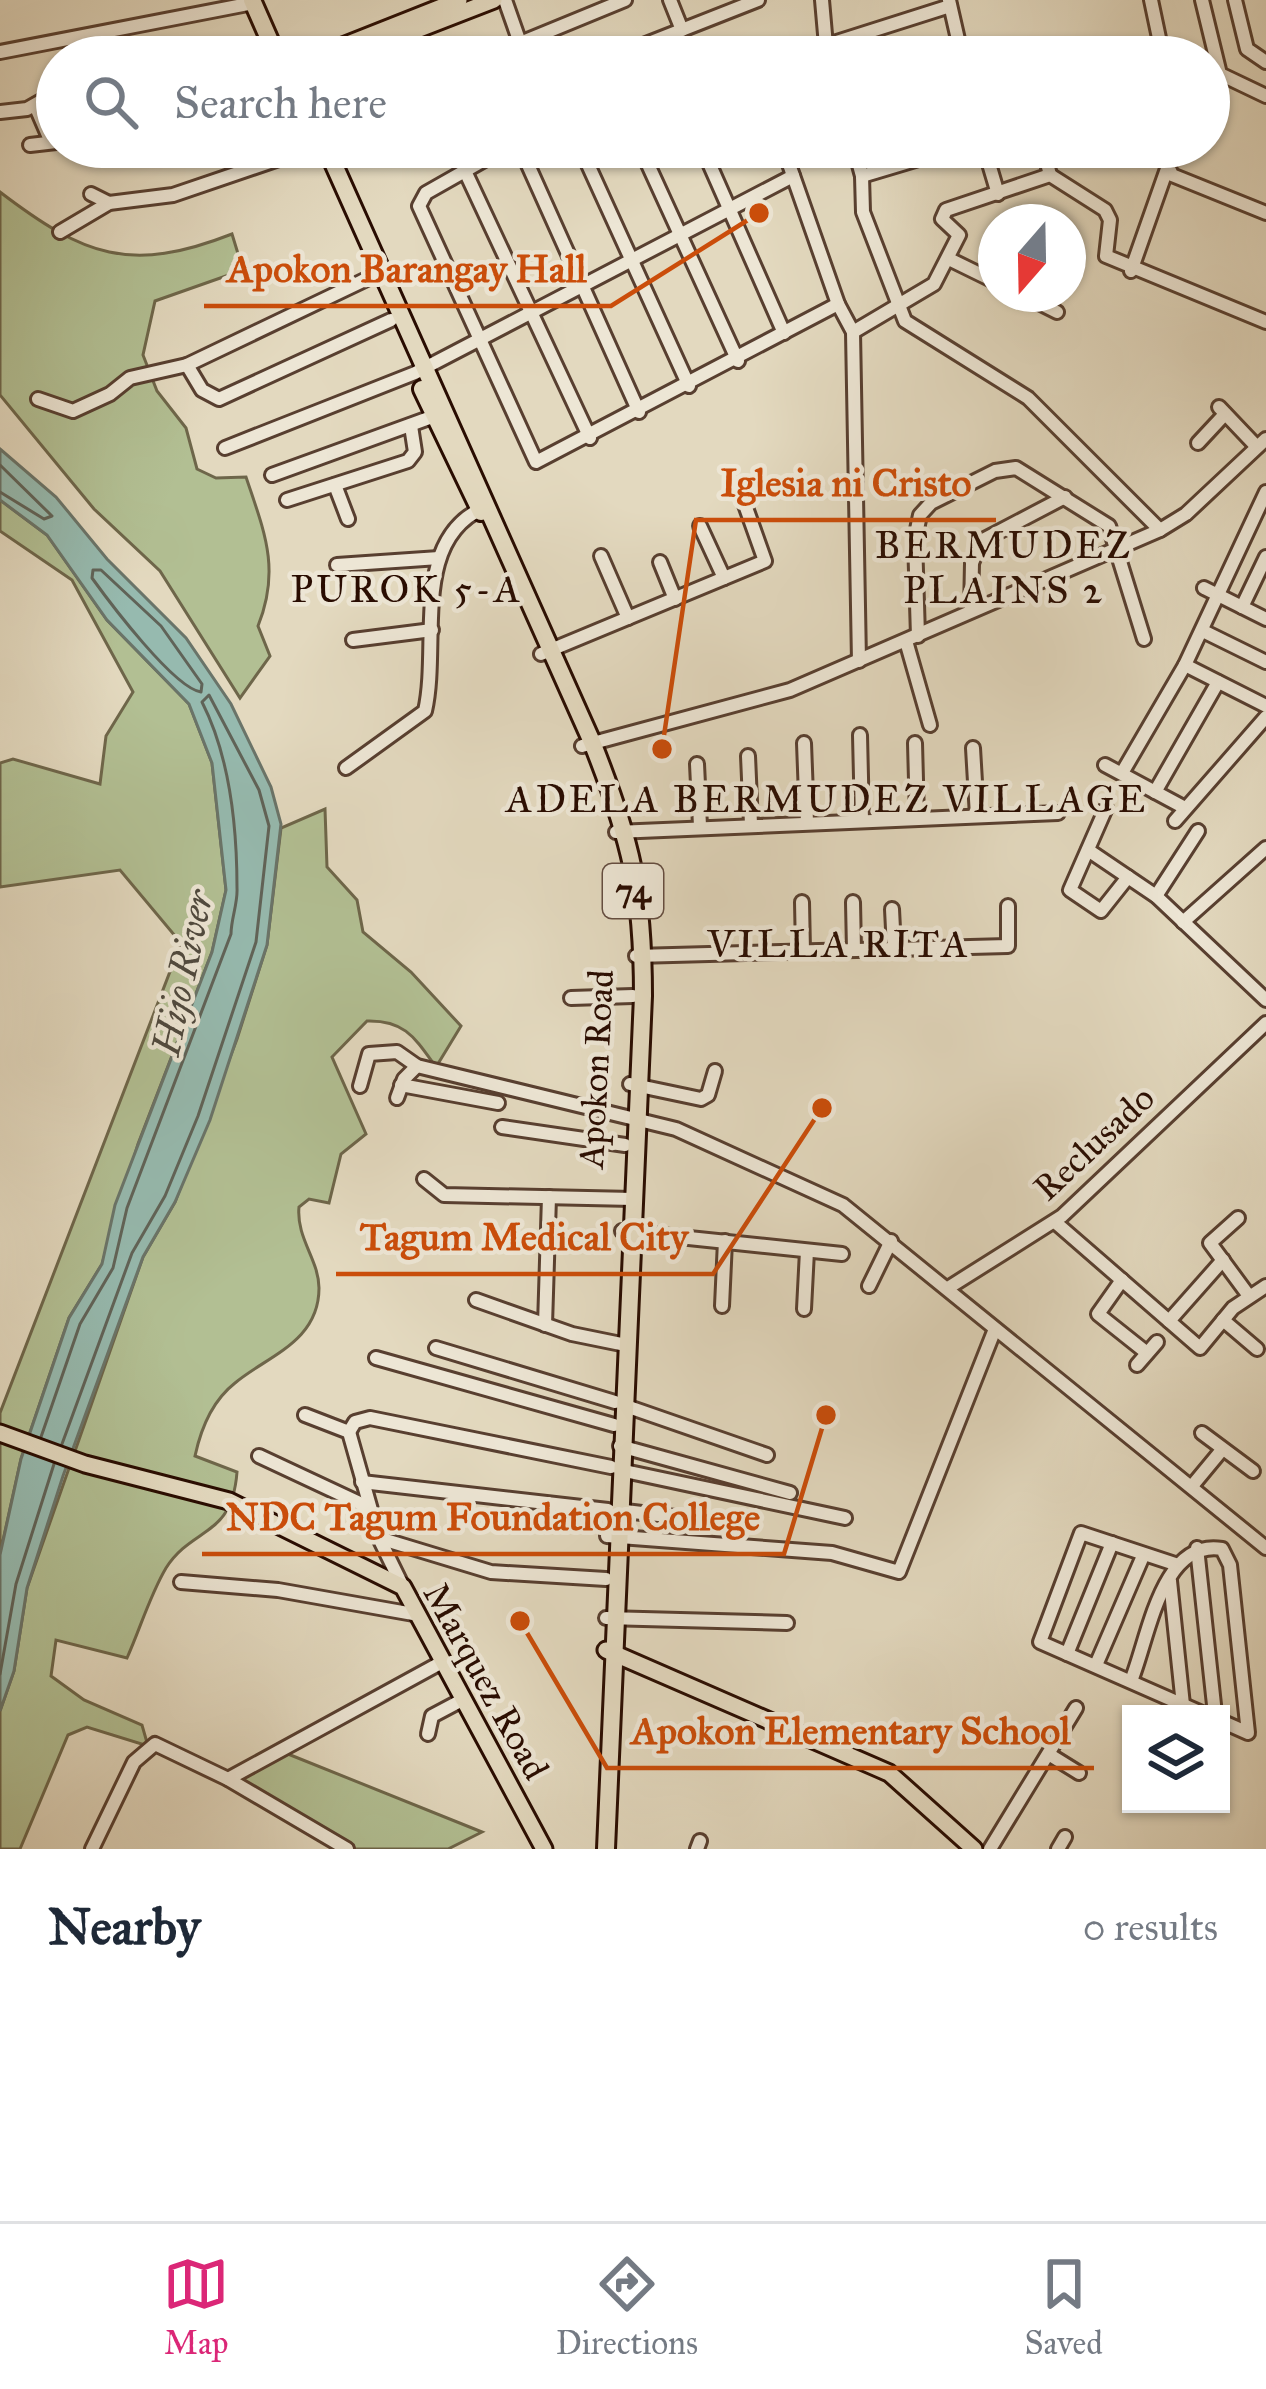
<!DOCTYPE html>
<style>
body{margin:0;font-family:"IM FELL Great Primer",serif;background:#f2f2f3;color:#1f2937}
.controls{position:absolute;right:36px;bottom:36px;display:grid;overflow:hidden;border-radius:0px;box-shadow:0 3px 9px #0004}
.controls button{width:108px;height:108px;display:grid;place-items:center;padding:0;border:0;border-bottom:3px solid #e0e1e3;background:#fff;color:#1f2937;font:60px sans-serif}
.compass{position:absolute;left:978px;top:204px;width:108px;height:108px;border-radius:50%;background:#fff;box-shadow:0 3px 9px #0004;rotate:200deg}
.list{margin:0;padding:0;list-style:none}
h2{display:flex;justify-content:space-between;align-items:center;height:156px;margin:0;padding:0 48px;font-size:51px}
h2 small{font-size:39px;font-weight:400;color:#747a83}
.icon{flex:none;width:66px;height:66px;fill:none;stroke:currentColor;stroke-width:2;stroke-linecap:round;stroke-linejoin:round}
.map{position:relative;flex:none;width:1266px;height:1849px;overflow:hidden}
.search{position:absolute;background:#fff;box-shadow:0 3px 9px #0004;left:36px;right:36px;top:36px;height:132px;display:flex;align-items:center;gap:30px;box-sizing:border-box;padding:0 42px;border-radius:66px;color:#747a83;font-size:45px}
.sheet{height:372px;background:#fff}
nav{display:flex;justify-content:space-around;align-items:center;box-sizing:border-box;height:168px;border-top:3px solid #e0e1e3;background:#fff;font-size:33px;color:#747a83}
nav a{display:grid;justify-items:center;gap:6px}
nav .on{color:#db2777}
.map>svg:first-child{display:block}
.green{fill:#b2bf93;stroke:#6e664a;stroke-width:3}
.water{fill:#96baaf;stroke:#6a7469;stroke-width:3}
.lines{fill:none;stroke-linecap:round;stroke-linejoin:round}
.shore{stroke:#606358;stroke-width:3}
.minor-casing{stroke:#583f30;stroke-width:18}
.major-casing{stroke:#290c01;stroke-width:21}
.highway-casing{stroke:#290c01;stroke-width:22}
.minor{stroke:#ede6d5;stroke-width:12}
.major{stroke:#e3d9bf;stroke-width:15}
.highway{stroke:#e3d9bf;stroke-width:16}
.labels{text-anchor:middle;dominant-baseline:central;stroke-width:9;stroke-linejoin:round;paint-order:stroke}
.shield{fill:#ede6d5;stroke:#644d41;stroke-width:3}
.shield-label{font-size:33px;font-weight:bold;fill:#290c01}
.street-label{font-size:36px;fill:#290c01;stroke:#ede6d5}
.neighbourhood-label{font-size:39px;letter-spacing:3px;fill:#290c01;stroke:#ede6d5}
.water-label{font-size:39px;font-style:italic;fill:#4f493e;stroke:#ede6d5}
.leader{fill:none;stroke:#cb4d0a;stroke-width:4.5}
.callout-dot{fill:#cb4d0a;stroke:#ede6d5;stroke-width:4.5}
.callout-label{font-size:39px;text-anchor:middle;font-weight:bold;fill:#cb4d0a;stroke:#ede6d5;stroke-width:9;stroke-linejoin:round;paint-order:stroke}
</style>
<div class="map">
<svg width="1266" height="1849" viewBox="0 0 1266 1849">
<rect width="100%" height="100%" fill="#e3d9bf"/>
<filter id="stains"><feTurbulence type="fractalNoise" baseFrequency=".00167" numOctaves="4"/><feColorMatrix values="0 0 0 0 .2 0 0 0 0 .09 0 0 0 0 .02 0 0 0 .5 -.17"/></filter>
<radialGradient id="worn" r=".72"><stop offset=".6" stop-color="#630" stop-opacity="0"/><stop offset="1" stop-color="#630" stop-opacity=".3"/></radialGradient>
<!-- green -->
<g class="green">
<path d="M0 192C84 256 130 274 232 234L243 270 155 301 143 355 157 391 186 428 197 469 216 478 246 477C264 531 281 569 258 626L270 656 240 698 160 571 94 509 0 395Z"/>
<polygon points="0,500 47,535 107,620 189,704 212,763 226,890 212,952 138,1144 102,1264 69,1318 21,1459 0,1554 0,1413 181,943 120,870 0,887 0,763 13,759 100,784 106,736 133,692 72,580 0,531"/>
<path d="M325 809 327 867 357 900 363 932 411 972 461 1026 436 1067C415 1038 405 1020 367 1021L332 1057 366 1134 341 1154 329 1203 309 1199 299 1207C296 1238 319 1260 319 1288 319 1342 267 1356 235 1383 212 1401 201 1428 195 1456L237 1472C232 1538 193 1526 166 1568 150 1595 140 1629 127 1658L56 1640 51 1676 84 1700 142 1725 148 1746 87 1727 68 1735 20 1849H0V1711L14 1671 27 1588 143 1257 175 1202 237 1039 267 945 281 828Z"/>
<polygon points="283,1752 482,1832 448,1849 352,1849 236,1780"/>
</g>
<!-- water -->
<polygon class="water" points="0,449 56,497 107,559 186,638 231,704 271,787 281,824 267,945 210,1120 175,1202 143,1257 63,1476 27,1588 14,1671 0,1711 0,1555 21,1459 69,1318 102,1264 115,1205 212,952 226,890 212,763 189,704 107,620 47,535 0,500"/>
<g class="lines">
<!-- shore -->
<g class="shore">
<polyline points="0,465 52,516 44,519 0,492"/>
<path d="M93 570H101L161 626 202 684 201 692C174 688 110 603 92 578Z"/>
<path d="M41 1437 80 1324 113 1268 127 1208 231 934C231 919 238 903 237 888 237 826 230 757 202 702L209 695 259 790 269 826 256 942 198 1116 165 1196 132 1253 62 1444"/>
<polyline points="0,1674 16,1584 54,1464"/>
</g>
<defs>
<g id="minor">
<polyline points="505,0 525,57"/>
<polyline points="670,0 682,30"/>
<polyline points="822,0 827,57"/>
<polyline points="949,0 962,57"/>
<polyline points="1151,0 1163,57"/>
<polyline points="1202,0 1220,74 1266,96"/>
<polyline points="1235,0 1247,49 1266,62"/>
<polyline points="824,46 950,6"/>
<polyline points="0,52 253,3"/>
<polyline points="486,57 625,0"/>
<polyline points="613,57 758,0"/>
<polyline points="35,105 51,142"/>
<polyline points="0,112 27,109 57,92"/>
<polyline points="30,145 56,142"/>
<polyline points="507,147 426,193 419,206 536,462 838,304"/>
<polyline points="520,147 639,412"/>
<polyline points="580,147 689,386"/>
<polyline points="640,147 738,361"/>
<polyline points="702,147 784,333"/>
<polyline points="783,147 838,304 853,332 859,661"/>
<polyline points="854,147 862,176 863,212 905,321 1028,398 1160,530"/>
<polyline points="984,147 998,194"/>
<polyline points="1043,147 1050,175"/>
<polyline points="1173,147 1168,166 1172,175 1266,213"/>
<polyline points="465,171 590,438"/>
<polyline points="862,176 959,147"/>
<polyline points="91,194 109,203"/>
<polyline points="60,232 109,203 173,195 314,147"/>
<polyline points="949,259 996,282"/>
<polyline points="1131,271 1168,166"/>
<polyline points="1021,294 1057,312"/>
<polyline points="853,332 934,284 959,235 942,219 946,210 1050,175 1105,210 1110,220 1106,256 1266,322"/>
<polyline points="187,365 202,390 219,399 391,320"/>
<polyline points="38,399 73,411 110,394 130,378 187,365 371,277"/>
<polyline points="1219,407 1257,447"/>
<polyline points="1198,443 1225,414"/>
<polyline points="225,448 415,373 793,176"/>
<polyline points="272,475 440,414"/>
<polyline points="335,485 348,519"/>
<polyline points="287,500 408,461 415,452 411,426"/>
<polyline points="700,526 724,578"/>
<polyline points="601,556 628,618"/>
<polyline points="660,562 675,599"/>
<polyline points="337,565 439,558"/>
<polyline points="1204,588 1266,619"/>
<polyline points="1242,607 1266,557"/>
<polyline points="971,611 972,563 981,541 1065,497"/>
<polyline points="1203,631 1266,662"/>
<polyline points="918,636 915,539 920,515 931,503 995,471 1016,468 1109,526 1144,639"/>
<polyline points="353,640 432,630"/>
<polyline points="906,641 930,725"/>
<polyline points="541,654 765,561 744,502"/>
<polyline points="1185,665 1266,706"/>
<polyline points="860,735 862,820"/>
<polyline points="804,743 807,822"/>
<polyline points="915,743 917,818"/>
<polyline points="582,746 790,690 1160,530 1186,514 1266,439"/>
<polyline points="973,748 977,816"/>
<polyline points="748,756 751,824"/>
<polyline points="697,764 700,826"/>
<polyline points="1105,765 1185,808"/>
<path d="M346 768 425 711C440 645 410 541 483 508"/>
<polyline points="1122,773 1185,665 1266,492"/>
<polyline points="1155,792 1218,682"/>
<polyline points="1106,808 1070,890 1101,911 1128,877"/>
<polyline points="1175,821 1266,717"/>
<polyline points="616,832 1058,813"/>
<polyline points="1088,850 1156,896 1266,1000"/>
<polyline points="1156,896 1198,831"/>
<polyline points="802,902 803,951"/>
<polyline points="853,902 854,950"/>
<polyline points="892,909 894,949"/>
<polyline points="1183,922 1266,848"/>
<polyline points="636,956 1008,946 1008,906"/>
<polyline points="571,998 633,996"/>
<polyline points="630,1084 701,1099 708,1095 715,1071"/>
<polyline points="401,1085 498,1103"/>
<polyline points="360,1086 369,1054 397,1052 417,1066 676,1129 843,1205 1266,1548"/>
<polyline points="397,1098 404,1079 417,1066"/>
<polyline points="502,1127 625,1145"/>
<polyline points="424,1179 444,1195 633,1199"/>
<polyline points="1238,1218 1210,1243 1249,1296"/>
<polyline points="1055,1222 1200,1348 1233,1308 1266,1286"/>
<polyline points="622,1231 842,1254"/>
<polyline points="1122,1280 1098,1314 1147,1353"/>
<polyline points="869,1286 891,1241"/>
<polyline points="948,1288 1062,1216 1266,1023"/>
<polyline points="476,1300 572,1334 626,1345"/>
<polyline points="722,1306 725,1241"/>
<polyline points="804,1309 807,1251"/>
<polyline points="1223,1320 1257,1349"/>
<polyline points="1169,1321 1223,1260"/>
<polyline points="545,1325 549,1197"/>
<polyline points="436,1348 615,1402"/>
<polyline points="376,1358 614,1425"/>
<polyline points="1137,1365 1157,1342"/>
<polyline points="623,1405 767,1455"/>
<polyline points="305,1415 349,1432 379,1538 403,1587"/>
<polyline points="349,1432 355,1422 370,1418 611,1467"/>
<polyline points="1202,1433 1253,1471"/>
<polyline points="620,1446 790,1493"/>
<polyline points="259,1456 368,1507"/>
<polyline points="620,1470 845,1518"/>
<polyline points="362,1482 608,1510"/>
<polyline points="1192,1486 1221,1451"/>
<polyline points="617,1510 716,1522"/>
<polyline points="607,1536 832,1553 899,1572 995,1329"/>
<polyline points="379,1538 491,1572 606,1579"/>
<polyline points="1197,1548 1215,1714"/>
<polyline points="1175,1564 1081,1533 1040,1642 1204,1714"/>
<polyline points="1170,1581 1183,1705"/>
<polyline points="181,1582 278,1590 419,1615"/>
<polyline points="606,1618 787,1623"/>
<polyline points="1067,1654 1112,1543"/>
<polyline points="1096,1665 1143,1556"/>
<path d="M1131 1681C1149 1637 1161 1539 1222 1549L1230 1565 1248 1733 1221 1721"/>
<polyline points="428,1734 432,1716 464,1699"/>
<polyline points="1050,1755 1079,1773"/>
<polyline points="228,1779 444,1661"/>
<polyline points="92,1849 134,1762 155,1744 228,1779 347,1849"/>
<polyline points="697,1849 700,1841"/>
<polyline points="990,1849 1076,1708"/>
<polyline points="1058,1849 1065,1837"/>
</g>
<g id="major">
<polyline points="315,57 459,0"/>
<polyline points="347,57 494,0"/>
<polyline points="0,1433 85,1464 229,1501 403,1587 544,1849"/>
<polyline points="606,1650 889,1773 974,1849"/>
</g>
<g id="highway">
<polyline points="252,0 277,57"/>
<path d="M326 147 592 742C631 840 643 890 643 996L606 1849"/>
<polyline points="422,389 481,512"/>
</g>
</defs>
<!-- minor casing -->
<use href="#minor" class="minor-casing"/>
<!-- major casing -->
<use href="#major" class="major-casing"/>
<!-- highway casing -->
<use href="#highway" class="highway-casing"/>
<!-- minor -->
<use href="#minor" class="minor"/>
<!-- major -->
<use href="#major" class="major"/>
<!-- highway -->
<use href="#highway" class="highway"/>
</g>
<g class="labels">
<!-- shield labels -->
<rect class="shield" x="603" y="864" width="60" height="54" rx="9"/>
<g class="shield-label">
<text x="633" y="891">74</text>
</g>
<!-- street labels -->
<g class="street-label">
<text transform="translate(596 1069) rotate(-87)">Apokon Road</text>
<text transform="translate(1094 1143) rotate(-43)">Reclusado</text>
<text transform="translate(486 1681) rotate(61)">Marquez Road</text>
</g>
<!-- neighbourhood labels -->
<g class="neighbourhood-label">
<text x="1004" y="545">BERMUDEZ<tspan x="1004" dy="45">PLAINS 2</tspan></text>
<text x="407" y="589">PUROK 5-A</text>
<text x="827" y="799">ADELA BERMUDEZ VILLAGE</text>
<text x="839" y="944">VILLA RITA</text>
</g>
<!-- water labels -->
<g class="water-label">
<text transform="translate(183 973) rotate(-78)">Hijo River</text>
</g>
</g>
<!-- callouts -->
<path class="leader" d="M759 213L611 306H204M662 749L696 520H996M822 1108L713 1274H336M826 1415L784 1554H202M520 1621L607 1768H1094"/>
<g class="callout-dot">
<circle cx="759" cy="213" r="12"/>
<circle cx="662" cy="749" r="12"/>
<circle cx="822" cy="1108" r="12"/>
<circle cx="826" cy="1415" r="12"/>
<circle cx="520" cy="1621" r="12"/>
</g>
<g class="callout-label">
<text x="407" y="282">Apokon Barangay Hall</text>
<text x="846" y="496">Iglesia ni Cristo</text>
<text x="524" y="1250">Tagum Medical City</text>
<text x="493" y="1530">NDC Tagum Foundation College</text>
<text x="851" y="1744">Apokon Elementary School</text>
</g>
<rect width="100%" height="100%" filter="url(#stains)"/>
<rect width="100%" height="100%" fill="url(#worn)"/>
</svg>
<div class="controls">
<button><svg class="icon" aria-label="layers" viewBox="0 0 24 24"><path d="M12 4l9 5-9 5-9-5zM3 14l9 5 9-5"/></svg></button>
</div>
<svg class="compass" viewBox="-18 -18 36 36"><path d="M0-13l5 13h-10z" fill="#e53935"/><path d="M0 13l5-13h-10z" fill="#747a83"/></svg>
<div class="search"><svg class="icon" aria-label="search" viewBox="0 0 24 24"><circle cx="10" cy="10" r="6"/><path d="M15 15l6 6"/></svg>Search here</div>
</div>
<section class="sheet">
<h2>Nearby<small>0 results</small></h2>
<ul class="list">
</ul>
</section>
<nav>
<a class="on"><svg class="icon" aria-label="map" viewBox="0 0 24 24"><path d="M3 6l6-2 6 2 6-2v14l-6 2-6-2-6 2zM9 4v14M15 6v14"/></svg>Map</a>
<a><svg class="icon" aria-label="directions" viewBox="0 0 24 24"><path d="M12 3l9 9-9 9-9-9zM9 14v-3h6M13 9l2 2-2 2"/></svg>Directions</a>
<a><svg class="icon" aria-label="saved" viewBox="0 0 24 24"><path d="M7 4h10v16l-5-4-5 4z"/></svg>Saved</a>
</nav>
